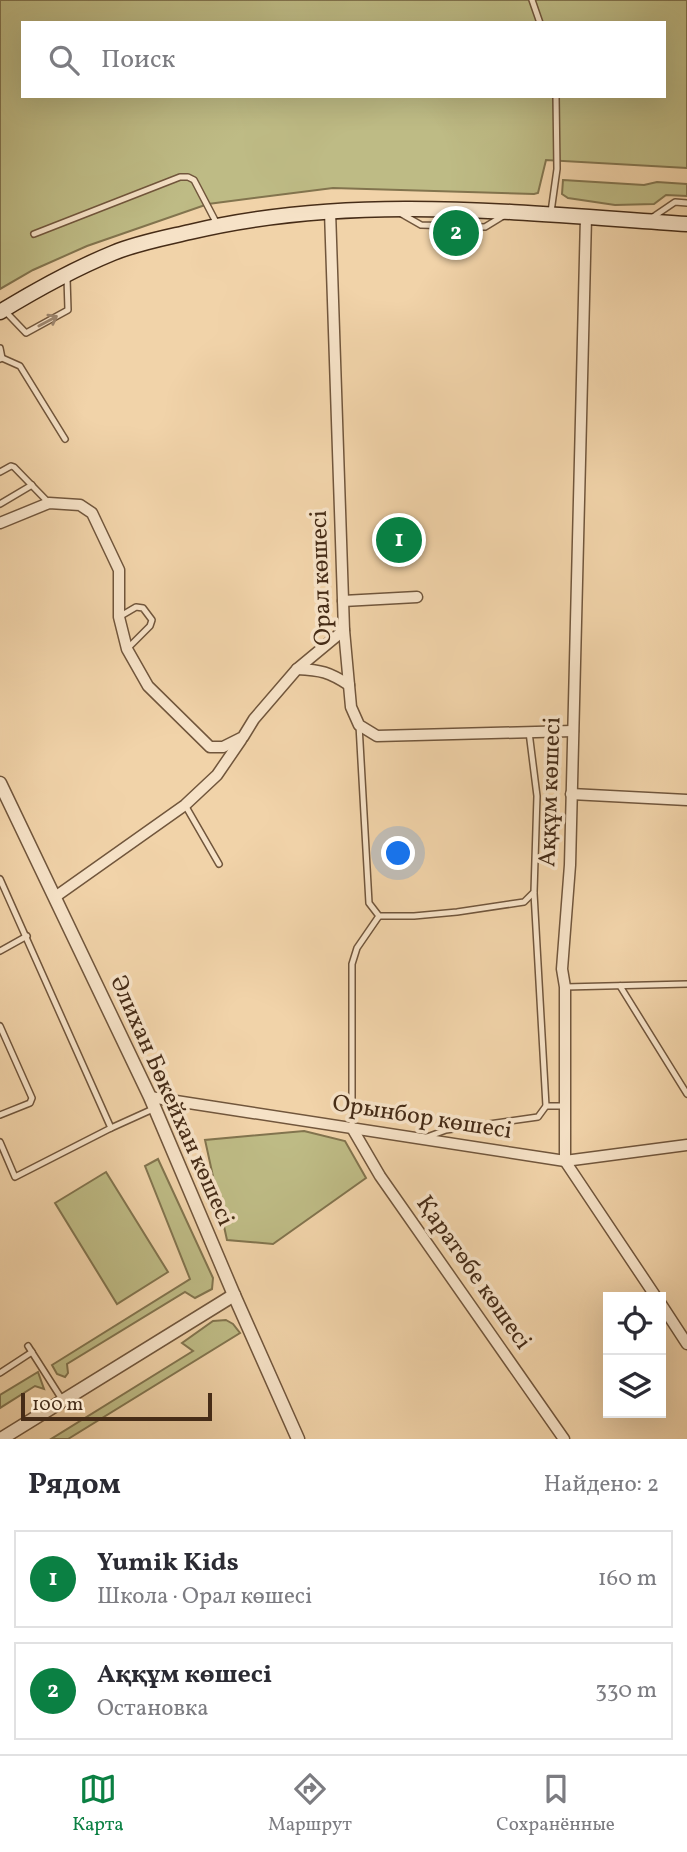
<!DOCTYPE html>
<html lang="ru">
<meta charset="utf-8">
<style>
body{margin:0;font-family:Vollkorn,serif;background:#f2f2f3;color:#2b2b33}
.controls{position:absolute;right:21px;bottom:21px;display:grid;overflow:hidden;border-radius:0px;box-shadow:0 7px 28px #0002}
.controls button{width:63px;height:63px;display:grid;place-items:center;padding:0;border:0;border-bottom:2px solid #e1e1e2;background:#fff;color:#2b2b33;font:35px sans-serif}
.scale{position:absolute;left:21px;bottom:18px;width:191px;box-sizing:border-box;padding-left:7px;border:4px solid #462c17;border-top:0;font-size:19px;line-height:24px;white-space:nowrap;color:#462c17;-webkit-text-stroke:5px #f6e2c7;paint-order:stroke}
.you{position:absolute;left:399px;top:854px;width:24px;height:24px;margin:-18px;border:5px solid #fff;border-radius:50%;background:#1a73e8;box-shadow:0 0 0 10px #1a73e833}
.badge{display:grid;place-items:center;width:46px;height:46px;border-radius:50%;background:#0b8043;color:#fff;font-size:23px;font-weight:700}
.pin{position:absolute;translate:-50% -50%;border:4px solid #fff;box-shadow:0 2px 7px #0006}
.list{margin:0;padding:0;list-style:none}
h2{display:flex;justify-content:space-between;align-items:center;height:91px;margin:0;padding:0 28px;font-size:30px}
h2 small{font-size:23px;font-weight:400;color:#7c7c81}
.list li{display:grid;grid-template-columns:46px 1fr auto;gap:21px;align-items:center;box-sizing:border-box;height:98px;margin:0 14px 14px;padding:0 14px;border:2px solid #e1e1e2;border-radius:0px}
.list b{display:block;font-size:26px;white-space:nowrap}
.list p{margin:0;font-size:23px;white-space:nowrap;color:#7c7c81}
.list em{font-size:23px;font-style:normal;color:#7c7c81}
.icon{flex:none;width:38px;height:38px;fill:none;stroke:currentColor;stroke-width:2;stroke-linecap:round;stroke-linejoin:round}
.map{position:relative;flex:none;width:687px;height:1439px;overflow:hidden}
.search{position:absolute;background:#fff;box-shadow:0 7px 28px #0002;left:21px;right:21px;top:21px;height:77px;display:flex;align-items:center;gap:18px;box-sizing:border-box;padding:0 24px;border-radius:0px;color:#7c7c81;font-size:26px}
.sheet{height:315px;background:#fff}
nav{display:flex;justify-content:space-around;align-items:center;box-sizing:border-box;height:98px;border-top:2px solid #e1e1e2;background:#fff;font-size:19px;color:#7c7c81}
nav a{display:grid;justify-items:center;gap:4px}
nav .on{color:#0b8043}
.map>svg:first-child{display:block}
.green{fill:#bebb85;stroke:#82744e;stroke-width:2;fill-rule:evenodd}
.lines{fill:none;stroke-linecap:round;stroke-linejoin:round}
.service-casing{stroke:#71563c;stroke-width:8}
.minor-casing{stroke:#71563c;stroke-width:13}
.tertiary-casing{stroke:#71563c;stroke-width:15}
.secondary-casing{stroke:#462c17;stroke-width:17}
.service{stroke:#f6e2c7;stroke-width:5}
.minor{stroke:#f6e2c7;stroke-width:10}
.tertiary{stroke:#f6e2c7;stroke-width:12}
.secondary{stroke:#f6e2c7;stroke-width:14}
.oneway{stroke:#9e876f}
.labels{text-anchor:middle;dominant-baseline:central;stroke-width:7;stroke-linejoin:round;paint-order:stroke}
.street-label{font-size:24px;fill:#462c17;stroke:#f6e2c7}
</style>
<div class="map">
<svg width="687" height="1439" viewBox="0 0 687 1439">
<rect width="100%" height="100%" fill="#f1d3a9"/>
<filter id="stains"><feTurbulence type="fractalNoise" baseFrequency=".00286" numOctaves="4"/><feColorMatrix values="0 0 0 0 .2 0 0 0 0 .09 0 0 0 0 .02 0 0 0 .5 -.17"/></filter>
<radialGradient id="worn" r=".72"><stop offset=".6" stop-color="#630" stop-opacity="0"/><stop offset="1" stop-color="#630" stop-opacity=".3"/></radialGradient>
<!-- green -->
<g class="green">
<path d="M0 0H687V168L546 160 538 193 534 194 333 188 208 204 87 246 33 270 0 289ZM23 23H664V96H23Z"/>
<polygon points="563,180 644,185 657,182 687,184 687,196 666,195 654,204 615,205 568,198 562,194"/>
<polygon points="304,1131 345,1141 366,1178 273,1244 227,1240 205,1140"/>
<polygon points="158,1159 213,1278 212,1289 195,1298 185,1292 67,1364 68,1373 65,1377 57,1374 52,1365 190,1279 145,1166"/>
<polygon points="106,1172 168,1272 117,1304 55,1203"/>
<polygon points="226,1320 233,1324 240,1333 68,1439 51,1439 193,1351 182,1343 213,1321"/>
<polygon points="38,1372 44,1389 35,1386 0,1408 0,1395"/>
</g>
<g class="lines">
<defs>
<g id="service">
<polyline points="532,0 540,23"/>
<polyline points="551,212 557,169 556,96"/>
<polyline points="400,213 421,225 485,227 503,216"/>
<polyline points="650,219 675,202 687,203"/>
<polyline points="34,234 180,177 188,177 194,180 217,224"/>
<polyline points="4,310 26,333 68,310 67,278"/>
<polyline points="0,348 2,358 0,359"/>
<polyline points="2,358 20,366 65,439"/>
<polyline points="0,472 11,466 14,467 49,503"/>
<polyline points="0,504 32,485"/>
<polyline points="119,617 136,607 143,608 152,620 150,626 127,649"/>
<polyline points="359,725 369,903 379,916 414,916 457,912 524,902 534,892 537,796 529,732"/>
<polyline points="185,805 219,864"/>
<polyline points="0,879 111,1128 15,1177 0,1142"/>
<polyline points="0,951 27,936"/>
<polyline points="620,986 687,1094"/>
<polyline points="565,987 687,984"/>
<polyline points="0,1026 32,1098 30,1103 0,1115"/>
<polyline points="546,1106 565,1106"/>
<polyline points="111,1128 153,1109"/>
<polyline points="352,1128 352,964 357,948 379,916"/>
<polyline points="427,1137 446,1130 538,1117 546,1106 534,893"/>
<polyline points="28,1346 63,1401"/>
<polyline points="0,1373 32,1352"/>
</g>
<g id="minor">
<polyline points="330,211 344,630 351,707 359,725 377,736 573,731"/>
<polyline points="586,217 570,865 562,969 565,987 565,1161 656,1297"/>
<polyline points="0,523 49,503 80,505 92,513 119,570 119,617 127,649 148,686 210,747 223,747 243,737 254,719 297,669 344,630"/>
<polyline points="343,601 417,597"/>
<path d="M297 669C321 670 329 672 349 685"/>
<polyline points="571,794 687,800"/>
<polyline points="55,897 185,805 217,775 241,740"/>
<polyline points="150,1097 565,1161 687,1145"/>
<polyline points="352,1128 380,1176 564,1439"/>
<polyline points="661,1304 687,1344"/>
</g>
<g id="tertiary">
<polyline points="0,783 150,1097 234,1295 298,1439"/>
<polyline points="1,1439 234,1295"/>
</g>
<path id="secondary" d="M0 312C36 290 74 269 113 253 137 243 164 238 190 232 352 193 522 213 687 224"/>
</defs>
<!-- service casing -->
<use href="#service" class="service-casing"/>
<!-- minor casing -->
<use href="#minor" class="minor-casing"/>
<!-- tertiary casing -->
<use href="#tertiary" class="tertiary-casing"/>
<!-- secondary casing -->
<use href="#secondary" class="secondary-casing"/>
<!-- service -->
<use href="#service" class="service"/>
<!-- minor -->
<use href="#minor" class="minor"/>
<!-- tertiary -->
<use href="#tertiary" class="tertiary"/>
<!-- secondary -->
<use href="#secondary" class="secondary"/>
</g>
<!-- one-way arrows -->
<defs><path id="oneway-shaft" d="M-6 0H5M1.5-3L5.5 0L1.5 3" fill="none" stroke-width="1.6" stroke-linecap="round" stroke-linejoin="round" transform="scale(1.75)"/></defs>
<use class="oneway" href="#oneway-shaft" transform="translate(48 321) rotate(-28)"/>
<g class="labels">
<!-- street labels -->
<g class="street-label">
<text transform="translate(322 578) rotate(-92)">Орал көшесі</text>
<text transform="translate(551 792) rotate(-88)">Аққұм көшесі</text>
<text transform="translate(171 1101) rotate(66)">Әлихан Бөкейхан көшесі</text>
<text transform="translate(422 1118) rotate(9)">Орынбор көшесі</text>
<text transform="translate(473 1273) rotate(55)">Қаратөбе көшесі</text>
</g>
</g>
<rect width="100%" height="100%" filter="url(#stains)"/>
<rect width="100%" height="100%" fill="url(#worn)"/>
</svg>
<div class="controls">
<button><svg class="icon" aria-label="locate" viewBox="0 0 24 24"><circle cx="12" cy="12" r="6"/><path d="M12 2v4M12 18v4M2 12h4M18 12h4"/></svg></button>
<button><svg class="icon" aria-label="layers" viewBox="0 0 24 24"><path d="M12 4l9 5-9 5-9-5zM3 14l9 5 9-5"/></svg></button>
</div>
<div class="scale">100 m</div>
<div class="you"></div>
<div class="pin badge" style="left:399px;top:540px">1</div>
<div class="pin badge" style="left:456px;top:233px">2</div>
<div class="search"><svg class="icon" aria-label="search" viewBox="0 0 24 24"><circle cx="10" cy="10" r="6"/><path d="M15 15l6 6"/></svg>Поиск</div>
</div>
<section class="sheet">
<h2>Рядом<small>Найдено: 2</small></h2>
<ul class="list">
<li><span class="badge">1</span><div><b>Yumik Kids</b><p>Школа · Орал көшесі</p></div><em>160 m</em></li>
<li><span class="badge">2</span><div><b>Аққұм көшесі</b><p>Остановка</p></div><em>330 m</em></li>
</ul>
</section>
<nav>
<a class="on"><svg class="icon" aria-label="map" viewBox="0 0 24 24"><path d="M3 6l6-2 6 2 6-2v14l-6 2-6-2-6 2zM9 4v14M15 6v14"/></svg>Карта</a>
<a><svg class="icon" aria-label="directions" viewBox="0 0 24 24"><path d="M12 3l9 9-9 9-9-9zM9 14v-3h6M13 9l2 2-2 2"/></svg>Маршрут</a>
<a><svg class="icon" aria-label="saved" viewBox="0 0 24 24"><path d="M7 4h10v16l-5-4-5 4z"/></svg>Сохранённые</a>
</nav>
